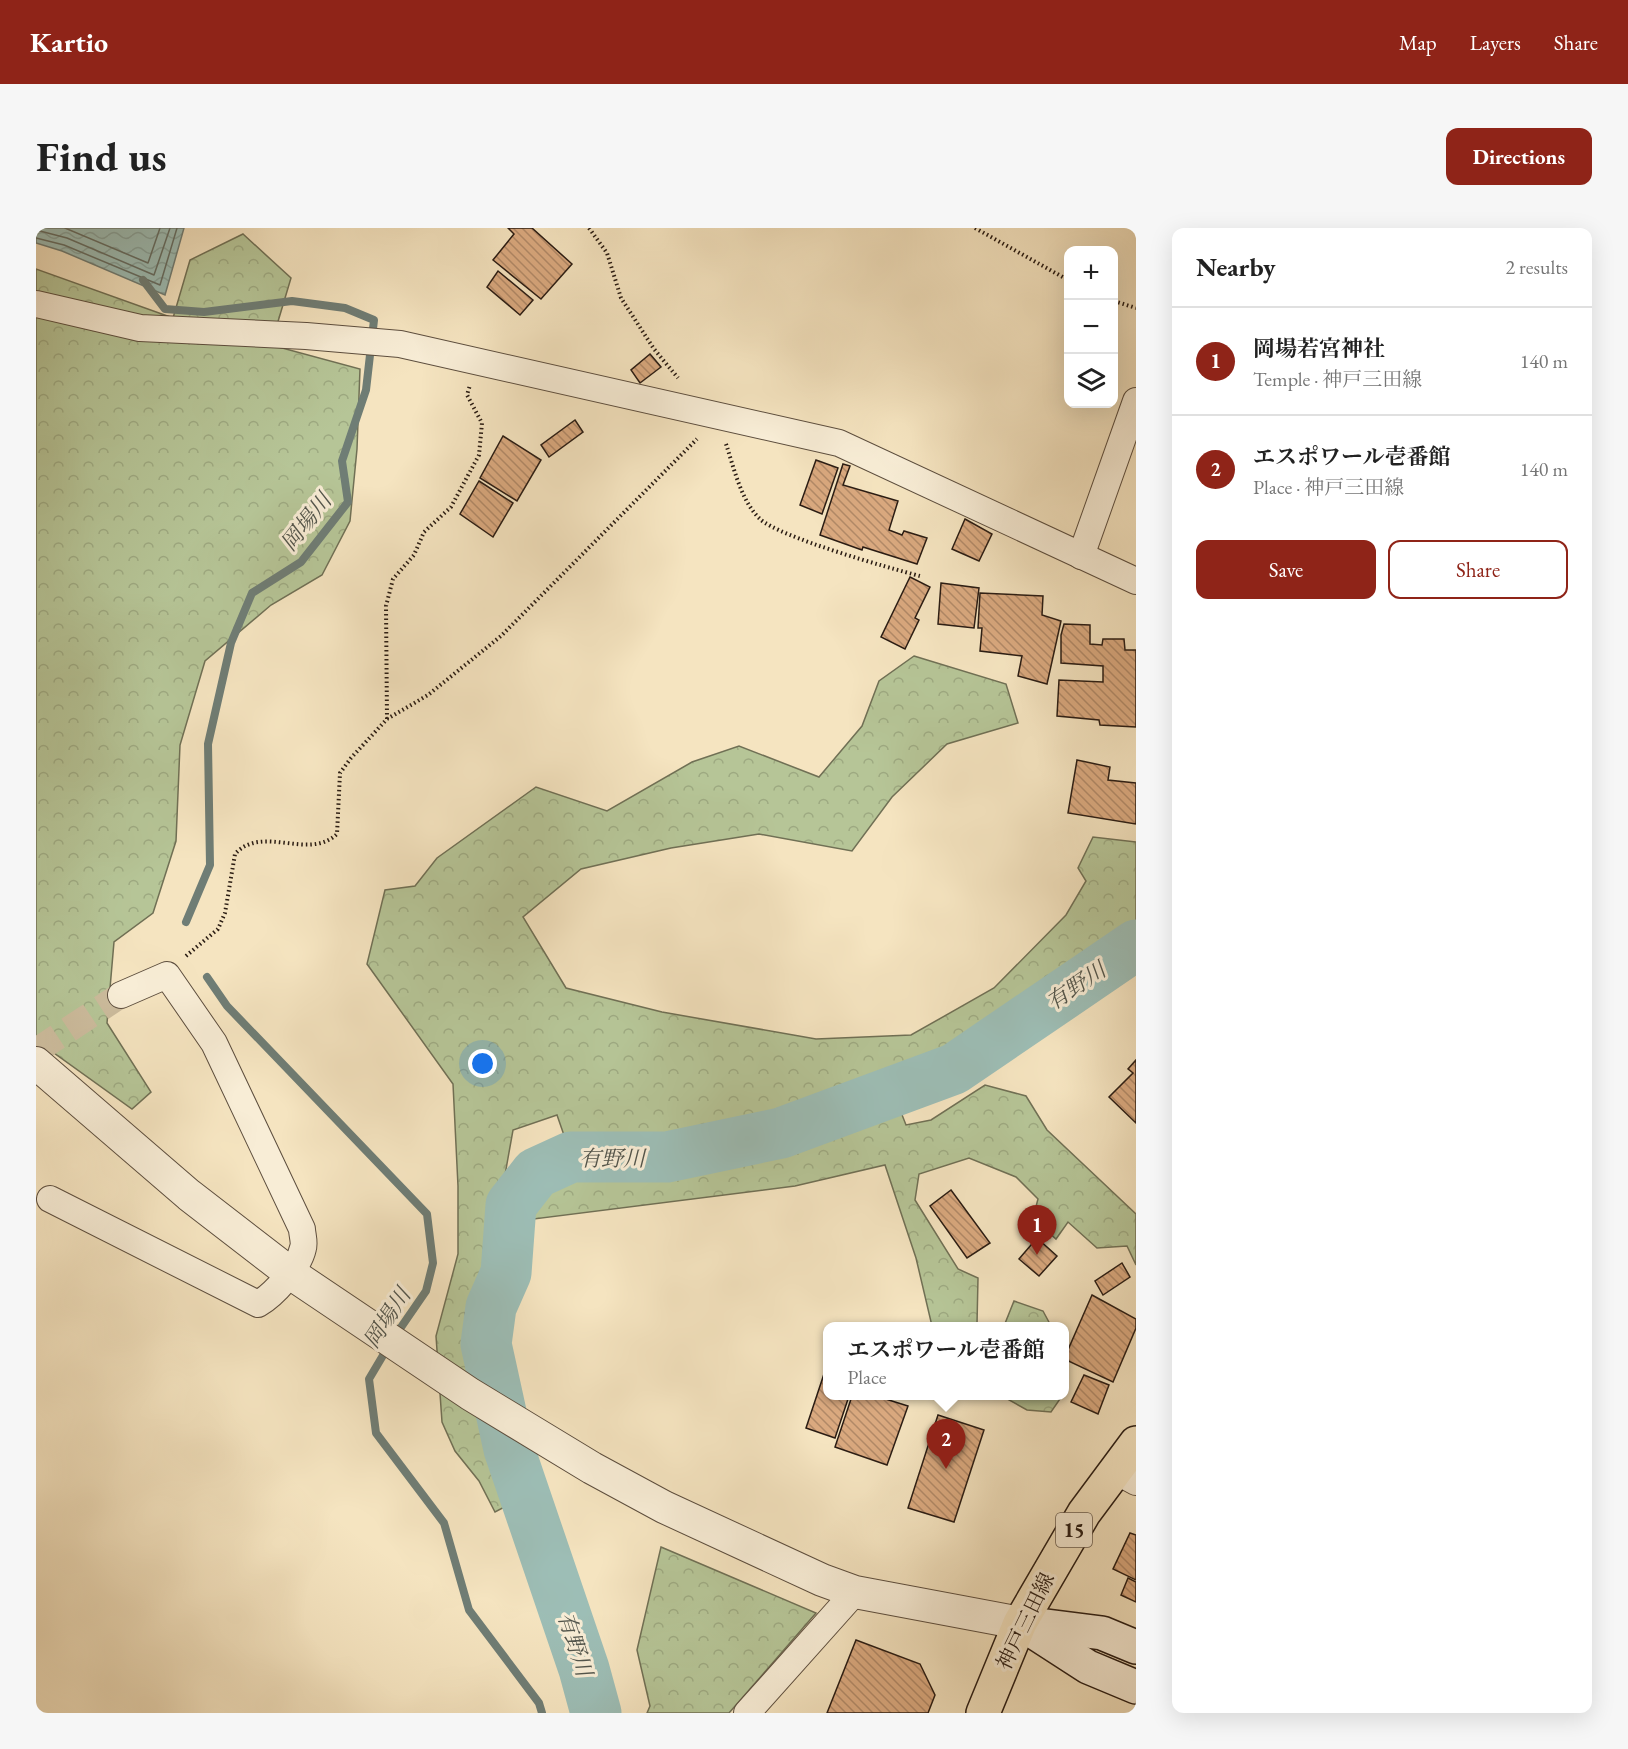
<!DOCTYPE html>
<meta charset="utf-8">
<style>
body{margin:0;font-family:"EB Garamond","Noto Serif JP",serif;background:#f6f6f6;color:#222}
.controls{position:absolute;right:18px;top:18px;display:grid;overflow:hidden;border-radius:12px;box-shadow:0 6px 24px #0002}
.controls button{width:54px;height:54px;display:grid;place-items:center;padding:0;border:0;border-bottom:2px solid #e0e0e0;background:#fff;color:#222;font:30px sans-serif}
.you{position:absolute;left:447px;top:836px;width:21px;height:21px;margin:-15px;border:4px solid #fff;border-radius:50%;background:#1a73e8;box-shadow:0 0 0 9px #1a73e833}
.badge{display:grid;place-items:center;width:39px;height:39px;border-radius:50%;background:#8f2418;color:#fff;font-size:20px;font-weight:700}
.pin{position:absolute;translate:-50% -50px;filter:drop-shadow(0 2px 3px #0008)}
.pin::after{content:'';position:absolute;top:32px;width:21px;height:18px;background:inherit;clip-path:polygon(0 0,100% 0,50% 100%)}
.popup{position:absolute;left:787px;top:1094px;width:246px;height:78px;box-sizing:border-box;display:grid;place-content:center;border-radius:12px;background:#fff;filter:drop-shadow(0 2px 4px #0005);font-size:20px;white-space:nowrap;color:#767676}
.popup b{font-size:22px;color:#222}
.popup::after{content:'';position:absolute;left:50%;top:100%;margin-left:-12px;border:12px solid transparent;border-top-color:#fff}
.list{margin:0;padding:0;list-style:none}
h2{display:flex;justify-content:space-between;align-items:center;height:78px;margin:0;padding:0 24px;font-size:26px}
h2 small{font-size:20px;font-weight:400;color:#767676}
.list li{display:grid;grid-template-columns:39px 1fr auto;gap:18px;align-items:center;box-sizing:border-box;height:108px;padding:0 24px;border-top:2px solid #e0e0e0}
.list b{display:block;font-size:22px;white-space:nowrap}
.list p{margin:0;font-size:20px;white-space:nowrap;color:#767676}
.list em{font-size:20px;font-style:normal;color:#767676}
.actions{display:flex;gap:12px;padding:18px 24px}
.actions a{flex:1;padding:14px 0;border:2px solid #8f2418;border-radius:12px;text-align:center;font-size:21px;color:#8f2418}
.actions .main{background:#8f2418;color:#fff}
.icon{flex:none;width:33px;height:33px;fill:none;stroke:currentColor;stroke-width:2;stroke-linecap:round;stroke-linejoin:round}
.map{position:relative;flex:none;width:1100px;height:1485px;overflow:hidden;border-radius:12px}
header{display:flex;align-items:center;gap:36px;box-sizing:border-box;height:84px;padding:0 30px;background:#8f2418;color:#fff}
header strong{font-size:28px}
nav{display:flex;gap:33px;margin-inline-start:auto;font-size:21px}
.intro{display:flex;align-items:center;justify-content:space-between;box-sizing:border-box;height:144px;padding:0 36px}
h1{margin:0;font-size:42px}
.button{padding:15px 27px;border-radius:12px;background:#8f2418;color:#fff;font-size:21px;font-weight:700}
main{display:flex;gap:36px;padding:0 36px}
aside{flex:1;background:#fff;border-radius:12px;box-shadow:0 6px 24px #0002}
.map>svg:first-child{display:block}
.forest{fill:url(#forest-crowns);stroke:#707055;stroke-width:1.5}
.water{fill:url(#water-waves);stroke:#6f7d75;stroke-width:1.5}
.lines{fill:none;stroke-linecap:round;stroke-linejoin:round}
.shore{stroke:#646d64;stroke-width:1.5}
.stream{stroke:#6f7d75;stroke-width:8}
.river{stroke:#9dbeb6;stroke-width:51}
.building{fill:url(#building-back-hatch);stroke:#2a1c13;stroke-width:1.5}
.minor-tunnel{stroke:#ccbc9d;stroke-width:26;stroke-dasharray:26 13;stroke-linecap:butt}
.minor-casing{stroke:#5d4e3e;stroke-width:28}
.tertiary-casing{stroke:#5d4e3e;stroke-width:34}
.secondary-casing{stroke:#2a1c13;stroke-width:36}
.primary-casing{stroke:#2a1c13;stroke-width:36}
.path{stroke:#2a1c13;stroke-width:4;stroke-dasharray:1.5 3;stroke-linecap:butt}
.minor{stroke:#f8edd6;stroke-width:26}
.tertiary{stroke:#f8edd6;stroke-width:32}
.secondary{stroke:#f8edd6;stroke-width:33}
.primary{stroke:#f5e4c0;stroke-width:33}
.labels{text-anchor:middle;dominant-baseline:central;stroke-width:6;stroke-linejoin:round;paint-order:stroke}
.shield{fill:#f8edd6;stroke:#685b4e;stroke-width:1.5}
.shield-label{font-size:20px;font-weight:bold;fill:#2a1c13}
.street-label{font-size:21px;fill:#2a1c13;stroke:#f8edd6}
.water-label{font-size:22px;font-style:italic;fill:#52554c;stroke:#f8edd6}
</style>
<header>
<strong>Kartio</strong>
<nav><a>Map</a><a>Layers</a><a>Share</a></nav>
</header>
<div class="intro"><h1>Find us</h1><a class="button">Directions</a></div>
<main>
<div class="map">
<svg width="1100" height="1485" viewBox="0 0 1100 1485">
<defs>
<pattern id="forest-crowns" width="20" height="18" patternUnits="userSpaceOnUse" patternTransform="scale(1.5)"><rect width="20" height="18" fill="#b6c597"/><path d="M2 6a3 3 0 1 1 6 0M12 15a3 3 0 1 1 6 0" fill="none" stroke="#9da981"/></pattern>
<pattern id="water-waves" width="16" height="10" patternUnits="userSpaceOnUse" patternTransform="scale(1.5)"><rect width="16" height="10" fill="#9dbeb6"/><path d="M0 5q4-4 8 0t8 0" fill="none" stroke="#87a39c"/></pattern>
<pattern id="building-back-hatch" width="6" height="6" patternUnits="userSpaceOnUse" patternTransform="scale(1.5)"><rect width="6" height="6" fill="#daa97f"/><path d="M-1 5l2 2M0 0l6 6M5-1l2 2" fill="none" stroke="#b18967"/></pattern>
</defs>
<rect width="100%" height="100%" fill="#f5e4c0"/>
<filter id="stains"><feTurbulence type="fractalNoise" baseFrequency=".00333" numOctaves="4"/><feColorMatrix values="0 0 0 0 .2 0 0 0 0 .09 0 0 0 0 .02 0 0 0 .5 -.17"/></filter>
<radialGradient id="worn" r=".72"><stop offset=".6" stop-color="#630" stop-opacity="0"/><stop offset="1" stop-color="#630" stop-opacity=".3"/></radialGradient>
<!-- forest -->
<g class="forest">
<polygon points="207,6 255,50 235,117 324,141 321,221 314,293 286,347 235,377 169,433 144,517 140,613 117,685 78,714 71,795 115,864 96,881 0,812 0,41 137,90 154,32"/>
<polygon points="878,428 970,456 982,495 911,516 856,569 816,623 723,606 635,620 545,641 487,689 530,760 626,784 780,811 875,807 958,760 1030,687 1050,653 1042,640 1057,609 1100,614 1100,732 1039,778 942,836 859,869 870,897 895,892 949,857 990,868 1011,902 1100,986 1100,1037 1091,1018 1061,1020 1032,994 1020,1011 997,990 1002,971 980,949 933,930 883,946 879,972 922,1041 942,1050 941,1096 954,1098 896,1098 880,1030 849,937 759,958 490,992 490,941 530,913 521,887 477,902 467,958 458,1041 429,1085 439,1134 480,1273 459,1284 443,1253 419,1223 406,1194 400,1108 422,1026 422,958 417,856 331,736 349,662 379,658 401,630 500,559 571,583 656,534 703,518 783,549 826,498 843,453"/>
<polygon points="978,1073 1007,1083 1015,1098 968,1098"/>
<polygon points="966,1168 1026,1168 1015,1184 991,1182"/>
<polygon points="625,1319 780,1385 693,1485 611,1485 614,1478 601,1422"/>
</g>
<!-- water -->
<polygon class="water" points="0,0 148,0 129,67 26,23 0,15"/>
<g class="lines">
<!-- shore -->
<g class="shore">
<polyline points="29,0 112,35 124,0"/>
<polyline points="0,2 31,10 118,47 134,0"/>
<polyline points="0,10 28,17 124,57 141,0"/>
</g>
<!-- stream -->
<g class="stream">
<polyline points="107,52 129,81 168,84 256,73 309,80 338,92 330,162 306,233 312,274 265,334 216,365 195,415 172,516 174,637 150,694"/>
<polyline points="171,749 191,778 391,986 397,1035 390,1063 359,1108"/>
<polyline points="352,1119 333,1151 340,1205 408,1295 433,1382 503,1475 506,1485"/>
</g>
<!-- river -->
<polyline class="river" points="560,1485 548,1441 473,1221 450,1116 455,1079 470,1045 475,977 500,945 535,929 631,929 745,905 918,841 1100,717"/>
</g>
<!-- building -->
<g class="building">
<polygon points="472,0 496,0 536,36 505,71 457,32 478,6"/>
<polygon points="462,43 497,72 484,87 451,59"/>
<polygon points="614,126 625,139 604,155 595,142"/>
<polygon points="539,192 547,204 513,229 505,217"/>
<polygon points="467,208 505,232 481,273 444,250"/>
<polygon points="780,232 802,240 786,286 764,277"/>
<polygon points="807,236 814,238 807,257 862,273 853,302 866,307 868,303 891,310 881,336 827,319 826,322 784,307"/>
<polygon points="443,253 477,275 457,309 424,286"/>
<polygon points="929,291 956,306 943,333 916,321"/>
<polygon points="874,349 894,359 879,390 883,392 869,421 845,409"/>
<polygon points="905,355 943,360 938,400 902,396"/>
<polygon points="944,365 1007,368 1006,387 1025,393 1011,456 982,448 986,428 944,423 946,400 942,400"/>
<polygon points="1028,396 1054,397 1054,416 1066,417 1067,411 1088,411 1089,422 1100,422 1100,499 1064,497 1063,492 1021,488 1023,452 1067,454 1067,438 1025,435 1025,407"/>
<polygon points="1041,532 1074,539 1072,552 1100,555 1100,596 1032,585"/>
<polygon points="1100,832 1100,895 1073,869 1097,845 1092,841"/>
<polygon points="915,962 954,1015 931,1030 894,978"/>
<polygon points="1001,1010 1021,1028 1003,1048 983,1031"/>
<polygon points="1086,1035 1094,1049 1067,1067 1059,1053"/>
<polygon points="1056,1067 1100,1091 1100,1100 1077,1154 1028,1131"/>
<polygon points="788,1146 792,1147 792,1168 813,1168 799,1210 770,1200"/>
<polygon points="1048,1147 1073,1157 1062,1186 1035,1174"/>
<polygon points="816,1168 840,1168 872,1178 851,1237 799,1219"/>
<polygon points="902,1187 948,1202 918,1294 872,1280"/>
<polygon points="1094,1305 1100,1307 1100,1352 1077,1341"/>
<polygon points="1092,1350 1100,1354 1100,1374 1085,1367"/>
<polygon points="820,1412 884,1436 899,1467 892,1485 791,1485"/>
</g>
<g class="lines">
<!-- minor-tunnel -->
<polyline class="minor-tunnel" points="0,823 85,767"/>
<defs>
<g id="minor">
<polyline points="0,76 104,100 270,108 364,116 803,215 1100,353"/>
<polyline points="1045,328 1100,173"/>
<path d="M14 971 222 1076C238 1067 263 1039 267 1020 269 1015 266 1006 266 1001L178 815 131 747 85 767"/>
<polyline points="1078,1242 1100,1254"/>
<polyline points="711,1485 819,1364"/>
</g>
<polyline id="tertiary" points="0,835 153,967 254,1045 434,1166 556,1240 628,1279 786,1352 819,1364 984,1395"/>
<g id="secondary">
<polyline points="984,1395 1052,1439 1100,1459"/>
<polyline points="995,1396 1066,1405 1100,1419"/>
</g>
<polyline id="primary" points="947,1485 984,1395 1048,1285 1100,1215"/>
</defs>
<!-- minor casing -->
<use href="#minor" class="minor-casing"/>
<!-- tertiary casing -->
<use href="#tertiary" class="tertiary-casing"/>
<!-- secondary casing -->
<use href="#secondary" class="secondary-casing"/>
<!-- primary casing -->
<use href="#primary" class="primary-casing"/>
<!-- path -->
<g class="path">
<polyline points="553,0 571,25 585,70 618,121 642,150"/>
<polyline points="939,0 1032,52"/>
<polyline points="1078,73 1100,80"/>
<path d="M690 216C698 240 705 273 724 291 743 309 853 340 884 348"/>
<polyline points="351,491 350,378 357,351 378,327 388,304 415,279 443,227 446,195 431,167 434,157"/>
<path d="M150 728 182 701 189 685 199 626C226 596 273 633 301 606L304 545 315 530 351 491 392 467 465 408 661 211"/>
</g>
<!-- minor -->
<use href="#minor" class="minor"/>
<!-- tertiary -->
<use href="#tertiary" class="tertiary"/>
<!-- secondary -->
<use href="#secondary" class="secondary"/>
<!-- primary -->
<use href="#primary" class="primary"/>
</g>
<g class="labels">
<!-- shield labels -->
<rect class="shield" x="1020" y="1285" width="36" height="34" rx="4.5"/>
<g class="shield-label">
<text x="1038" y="1302">15</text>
</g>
<!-- street labels -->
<g class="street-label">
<text transform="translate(989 1393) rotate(-64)">神戸三田線</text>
</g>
<!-- water labels -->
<g class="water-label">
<text transform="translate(270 294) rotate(-52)">岡場川</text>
<text transform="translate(1040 758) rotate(-34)">有野川</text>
<text x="576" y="930">有野川</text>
<text transform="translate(351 1090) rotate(-57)">岡場川</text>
<text transform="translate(539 1416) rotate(72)">有野川</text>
</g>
</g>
<rect width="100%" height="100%" filter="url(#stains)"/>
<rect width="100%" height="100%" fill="url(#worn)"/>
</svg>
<div class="controls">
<button>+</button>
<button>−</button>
<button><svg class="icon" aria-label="layers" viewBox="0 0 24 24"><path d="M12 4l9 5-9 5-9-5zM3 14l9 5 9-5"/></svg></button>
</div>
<div class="you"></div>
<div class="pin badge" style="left:1001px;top:1027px">1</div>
<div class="pin badge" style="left:910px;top:1241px">2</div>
<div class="popup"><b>エスポワール壱番館</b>Place</div>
</div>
<aside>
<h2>Nearby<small>2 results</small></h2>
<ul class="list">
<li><span class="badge">1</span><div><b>岡場若宮神社</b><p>Temple · 神戸三田線</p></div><em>140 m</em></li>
<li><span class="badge">2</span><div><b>エスポワール壱番館</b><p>Place · 神戸三田線</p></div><em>140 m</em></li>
</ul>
<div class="actions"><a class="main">Save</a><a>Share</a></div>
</aside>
</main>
